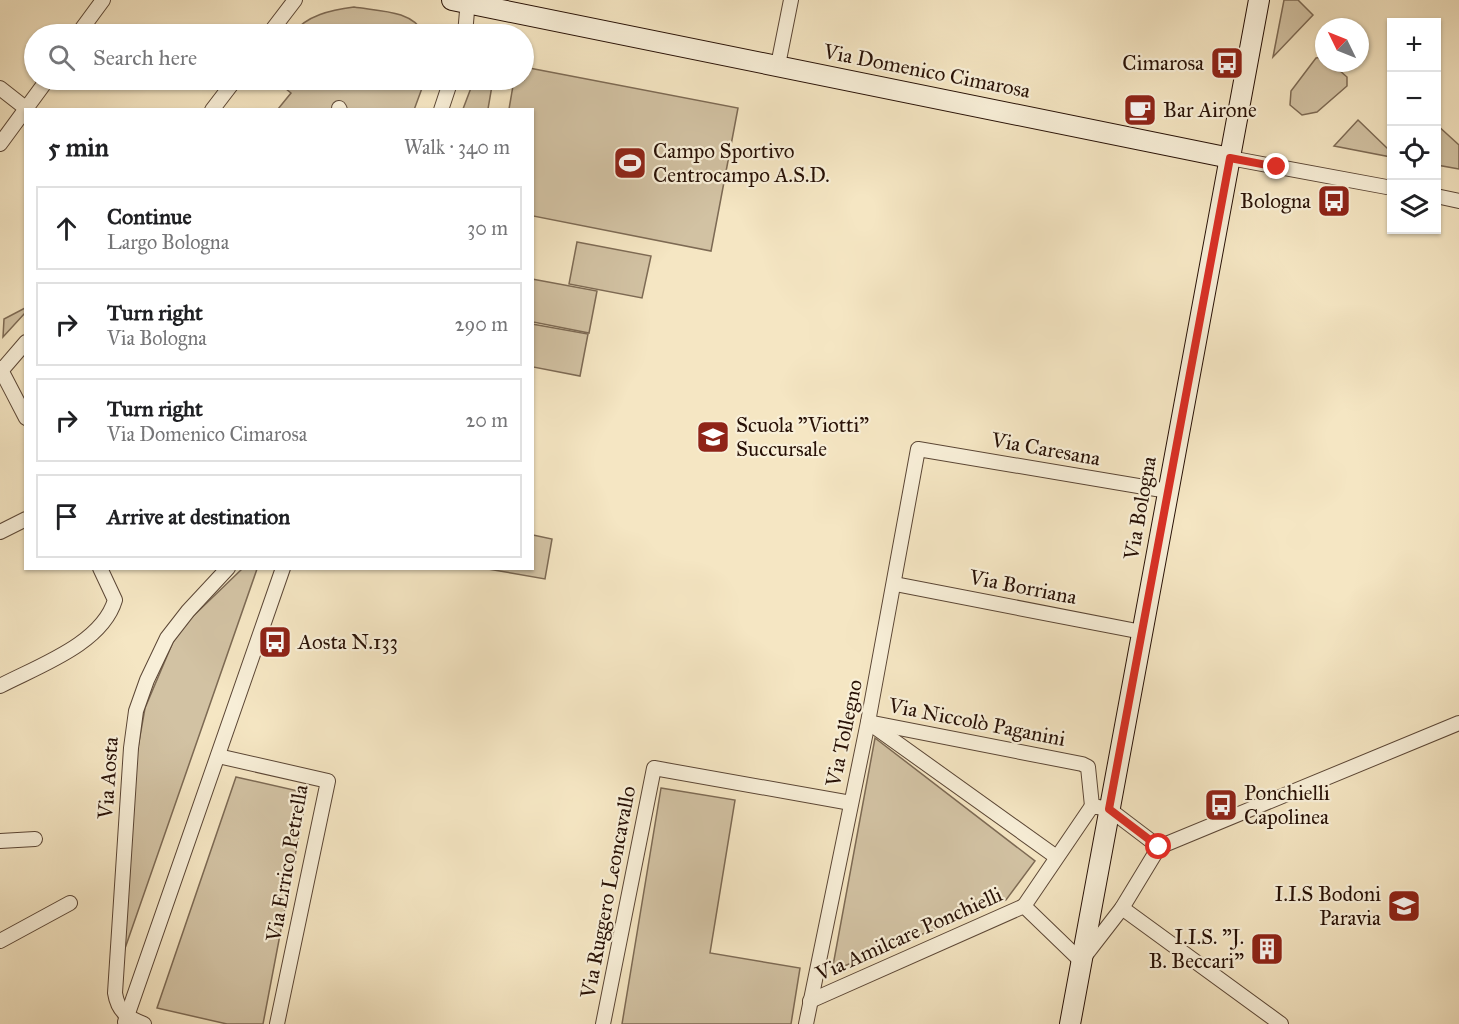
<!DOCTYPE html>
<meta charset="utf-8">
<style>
body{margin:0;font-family:"IM FELL Great Primer",serif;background:#f2f2f2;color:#202124}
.controls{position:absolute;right:18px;top:18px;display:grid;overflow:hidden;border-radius:0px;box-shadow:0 2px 4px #0004}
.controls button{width:54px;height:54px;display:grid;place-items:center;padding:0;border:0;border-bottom:2px solid #e0e0e0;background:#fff;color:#202124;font:30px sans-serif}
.compass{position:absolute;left:1315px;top:18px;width:54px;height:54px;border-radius:50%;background:#fff;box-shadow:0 2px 4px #0004;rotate:313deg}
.stop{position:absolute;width:18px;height:18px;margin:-14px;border:4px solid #d93025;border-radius:50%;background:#fff}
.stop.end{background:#d93025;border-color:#fff;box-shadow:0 2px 6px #0008}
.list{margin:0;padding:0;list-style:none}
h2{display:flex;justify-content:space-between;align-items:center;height:78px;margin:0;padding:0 24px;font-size:26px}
h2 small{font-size:20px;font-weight:400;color:#757577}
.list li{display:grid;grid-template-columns:39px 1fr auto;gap:18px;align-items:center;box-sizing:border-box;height:84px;margin:0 12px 12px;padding:0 12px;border:2px solid #e0e0e0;border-radius:0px}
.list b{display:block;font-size:22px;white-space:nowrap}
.list p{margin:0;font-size:20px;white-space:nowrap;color:#757577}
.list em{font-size:20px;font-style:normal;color:#757577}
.icon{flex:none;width:33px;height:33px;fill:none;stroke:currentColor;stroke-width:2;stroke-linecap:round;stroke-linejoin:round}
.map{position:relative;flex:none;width:1459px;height:1024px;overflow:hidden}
.search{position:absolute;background:#fff;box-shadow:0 2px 4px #0004;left:24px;top:24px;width:510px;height:66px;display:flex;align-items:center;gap:15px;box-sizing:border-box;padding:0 21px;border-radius:33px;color:#757577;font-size:22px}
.panel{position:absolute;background:#fff;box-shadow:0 2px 4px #0004;left:24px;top:108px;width:510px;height:462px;border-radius:0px}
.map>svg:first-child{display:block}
.green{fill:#d2c2a3;stroke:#7d6a54;stroke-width:1.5}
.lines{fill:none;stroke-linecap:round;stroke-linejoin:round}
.street-casing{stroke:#5b4635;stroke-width:16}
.secondary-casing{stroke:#281106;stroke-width:22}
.street{stroke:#f8efd8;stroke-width:14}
.secondary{stroke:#f8efd8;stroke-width:20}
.route{stroke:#d93025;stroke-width:8}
.labels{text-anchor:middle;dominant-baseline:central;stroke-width:4.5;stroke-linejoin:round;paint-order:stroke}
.poi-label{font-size:21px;fill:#281106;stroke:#f8efd8;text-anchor:start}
.street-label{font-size:21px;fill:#281106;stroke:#f8efd8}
</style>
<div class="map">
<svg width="1459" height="1024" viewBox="0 0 1459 1024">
<rect width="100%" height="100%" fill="#f5e6c3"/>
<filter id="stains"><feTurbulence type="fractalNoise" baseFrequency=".00333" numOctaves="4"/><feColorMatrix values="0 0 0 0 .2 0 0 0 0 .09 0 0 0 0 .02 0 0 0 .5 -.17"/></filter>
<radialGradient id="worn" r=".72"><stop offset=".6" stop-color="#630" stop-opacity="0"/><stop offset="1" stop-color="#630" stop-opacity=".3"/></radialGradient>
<!-- green -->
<g class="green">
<polygon points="1284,0 1298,0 1313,15 1273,57"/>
<path d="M354 7C378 11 413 10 424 34H292C307 15 331 10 354 7Z"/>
<polygon points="1324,57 1324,63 1331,63 1347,77 1347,86 1317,112 1302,115 1290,105 1291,91 1316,58"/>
<polygon points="524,67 738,108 711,251 533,216 532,110 509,109 514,80 524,80"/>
<polygon points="275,80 425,80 414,110 278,109 291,93"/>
<polygon points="474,80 493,80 488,109 463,109"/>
<polygon points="1358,120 1388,149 1391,146 1391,157 1334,146"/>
<polygon points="1436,124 1459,145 1459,169 1437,165"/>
<polygon points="577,242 651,256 642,298 569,284"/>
<polygon points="532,279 597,291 589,333 533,322"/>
<polygon points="25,308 25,313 3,337 4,319"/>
<polygon points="532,324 588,334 580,376 533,367"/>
<polygon points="533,535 552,539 545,579 488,569 532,568"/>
<polygon points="242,569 257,569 122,957 137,753 145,708 173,642 188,621"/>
<polygon points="875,738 1035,861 1006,900 832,971"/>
<polygon points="236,777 307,793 263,1024 227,1024 157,1008"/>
<polygon points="661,788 735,800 710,953 800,968 791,1024 622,1024"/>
</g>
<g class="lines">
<defs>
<g id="street">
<polyline points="78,34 103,0"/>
<polyline points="269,34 295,0"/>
<polyline points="465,34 468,0"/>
<polyline points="778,65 791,0"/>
<polyline points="0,88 28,110"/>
<polyline points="339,108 340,110"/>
<polyline points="212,110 235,80"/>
<polyline points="441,110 451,80"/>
<polyline points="0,144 47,80"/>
<polyline points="1230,158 1392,188"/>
<polyline points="1436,196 1459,201"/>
<polyline points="0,368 26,418"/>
<polyline points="1,371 26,342"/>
<polyline points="0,532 26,519"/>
<polyline points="895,584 1142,632"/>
<path d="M0 686C38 666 102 644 115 600L100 568"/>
<polyline points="868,722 1082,764 1088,767 1092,806"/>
<polyline points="872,725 1055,856"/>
<polyline points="218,756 328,781 277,1024"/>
<polygon points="1092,806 1109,809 1159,847 1122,908 1081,961 1024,906"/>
<polyline points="0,841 35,839"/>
<polyline points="1159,847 1459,723"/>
<polyline points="1122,908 1281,1024"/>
<polyline points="0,941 70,903"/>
<polyline points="810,1001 1024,906"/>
<polyline points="125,1022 283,568"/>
<path d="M144 1024C128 1018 118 1012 115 993L131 748 136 711 147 680 167 638 188 611 228 568"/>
<polyline points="603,1024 654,768 851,803"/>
<polyline points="806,1024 868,722 918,449 1168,491"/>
</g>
<g id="secondary">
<polyline points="452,0 1230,158"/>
<polyline points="1070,1024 1259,0"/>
</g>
</defs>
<!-- street casing -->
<use href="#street" class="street-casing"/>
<!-- secondary casing -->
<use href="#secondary" class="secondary-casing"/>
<!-- street -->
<use href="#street" class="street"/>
<!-- secondary -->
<use href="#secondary" class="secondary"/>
</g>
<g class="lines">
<!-- route -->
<polyline class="route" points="1159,847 1109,809 1230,158 1277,167"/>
</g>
<!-- icons -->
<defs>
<symbol id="bus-square" viewBox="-11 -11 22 22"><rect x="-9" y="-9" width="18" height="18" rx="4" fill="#8f2418" stroke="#f8efd8"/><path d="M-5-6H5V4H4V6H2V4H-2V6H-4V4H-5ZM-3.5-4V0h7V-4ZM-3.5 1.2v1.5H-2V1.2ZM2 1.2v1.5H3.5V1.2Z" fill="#fff"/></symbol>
<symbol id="cafe-square" viewBox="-11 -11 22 22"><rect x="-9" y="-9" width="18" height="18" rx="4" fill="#8f2418" stroke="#f8efd8"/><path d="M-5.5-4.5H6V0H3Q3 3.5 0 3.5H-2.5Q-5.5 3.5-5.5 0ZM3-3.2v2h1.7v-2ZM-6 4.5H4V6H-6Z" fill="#fff"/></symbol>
<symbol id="stadium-square" viewBox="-11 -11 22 22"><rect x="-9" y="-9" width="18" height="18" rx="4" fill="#8f2418" stroke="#f8efd8"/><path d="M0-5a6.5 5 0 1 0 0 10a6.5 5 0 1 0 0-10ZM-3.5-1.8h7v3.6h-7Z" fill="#fff"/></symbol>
<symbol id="school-square" viewBox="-11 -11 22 22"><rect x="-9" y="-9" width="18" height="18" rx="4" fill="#8f2418" stroke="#f8efd8"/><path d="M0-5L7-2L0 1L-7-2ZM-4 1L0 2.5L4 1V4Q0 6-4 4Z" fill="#fff"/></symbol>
<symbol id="building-square" viewBox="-11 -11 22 22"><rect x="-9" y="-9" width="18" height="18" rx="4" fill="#8f2418" stroke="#f8efd8"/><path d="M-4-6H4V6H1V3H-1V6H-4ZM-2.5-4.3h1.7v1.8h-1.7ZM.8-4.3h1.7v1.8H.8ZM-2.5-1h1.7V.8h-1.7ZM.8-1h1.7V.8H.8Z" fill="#fff"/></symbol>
</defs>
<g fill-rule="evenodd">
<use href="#bus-square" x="1208" y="44" width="38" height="38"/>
<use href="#cafe-square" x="1121" y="91" width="38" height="38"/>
<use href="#stadium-square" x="611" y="144" width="38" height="38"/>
<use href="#bus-square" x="1315" y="182" width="38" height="38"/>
<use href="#school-square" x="694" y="418" width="38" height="38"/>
<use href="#bus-square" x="256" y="623" width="38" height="38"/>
<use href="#bus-square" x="1202" y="786" width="38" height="38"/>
<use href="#school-square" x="1385" y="887" width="38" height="38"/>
<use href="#building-square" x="1248" y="930" width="38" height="38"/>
</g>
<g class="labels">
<!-- poi labels -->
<g class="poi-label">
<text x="1204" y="63" text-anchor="end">Cimarosa</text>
<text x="1163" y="110">Bar Airone</text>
<text x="653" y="151">Campo Sportivo<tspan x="653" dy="24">Centrocampo A.S.D.</tspan></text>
<text x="1311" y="201" text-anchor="end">Bologna</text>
<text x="736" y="425">Scuola "Viotti"<tspan x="736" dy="24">Succursale</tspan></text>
<text x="298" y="642">Aosta N.133</text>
<text x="1244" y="793">Ponchielli<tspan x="1244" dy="24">Capolinea</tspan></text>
<text x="1381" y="894" text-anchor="end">I.I.S Bodoni<tspan x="1381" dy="24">Paravia</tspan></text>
<text x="1244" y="937" text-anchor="end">I.I.S. "J.<tspan x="1244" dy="24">B. Beccari"</tspan></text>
</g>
<!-- street labels -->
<g class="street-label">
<text transform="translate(927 71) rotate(11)">Via Domenico Cimarosa</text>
<text transform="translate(1046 449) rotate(10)">Via Caresana</text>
<text transform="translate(1140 508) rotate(-80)">Via Bologna</text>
<text transform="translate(1023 587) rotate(11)">Via Borriana</text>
<text transform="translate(977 722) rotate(11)">Via Niccolò Paganini</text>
<text transform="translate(844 733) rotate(-78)">Via Tollegno</text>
<text transform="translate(108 778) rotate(-86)">Via Aosta</text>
<text transform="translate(287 863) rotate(-80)">Via Errico Petrella</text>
<text transform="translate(608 892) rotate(-79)">Via Ruggero Leoncavallo</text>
<text transform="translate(909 934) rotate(-24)">Via Amilcare Ponchielli</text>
</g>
</g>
<rect width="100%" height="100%" filter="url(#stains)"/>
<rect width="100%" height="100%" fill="url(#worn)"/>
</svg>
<div class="controls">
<button>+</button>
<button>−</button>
<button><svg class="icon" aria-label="locate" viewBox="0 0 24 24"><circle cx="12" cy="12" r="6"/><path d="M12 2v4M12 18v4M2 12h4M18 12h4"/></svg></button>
<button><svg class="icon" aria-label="layers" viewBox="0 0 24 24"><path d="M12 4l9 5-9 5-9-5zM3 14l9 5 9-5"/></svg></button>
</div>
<svg class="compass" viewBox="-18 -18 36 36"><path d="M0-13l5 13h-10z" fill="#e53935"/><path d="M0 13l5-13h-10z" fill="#757577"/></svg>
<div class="stop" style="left:1159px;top:847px"></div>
<div class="stop end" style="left:1277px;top:167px"></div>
<div class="search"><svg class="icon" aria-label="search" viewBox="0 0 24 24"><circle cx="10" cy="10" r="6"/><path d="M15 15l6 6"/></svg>Search here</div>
<section class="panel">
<h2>5 min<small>Walk · 340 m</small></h2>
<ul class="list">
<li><svg class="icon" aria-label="ahead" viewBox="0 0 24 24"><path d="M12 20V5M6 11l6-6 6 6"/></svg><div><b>Continue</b><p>Largo Bologna</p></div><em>30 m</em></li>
<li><svg class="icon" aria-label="right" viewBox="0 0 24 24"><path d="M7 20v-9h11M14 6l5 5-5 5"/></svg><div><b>Turn right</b><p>Via Bologna</p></div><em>290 m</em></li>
<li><svg class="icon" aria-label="right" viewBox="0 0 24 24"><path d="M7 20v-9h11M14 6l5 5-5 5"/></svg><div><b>Turn right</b><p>Via Domenico Cimarosa</p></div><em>20 m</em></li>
<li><svg class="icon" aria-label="arrive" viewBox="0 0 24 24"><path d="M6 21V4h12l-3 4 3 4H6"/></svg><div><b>Arrive at destination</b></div></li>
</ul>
</section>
</div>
